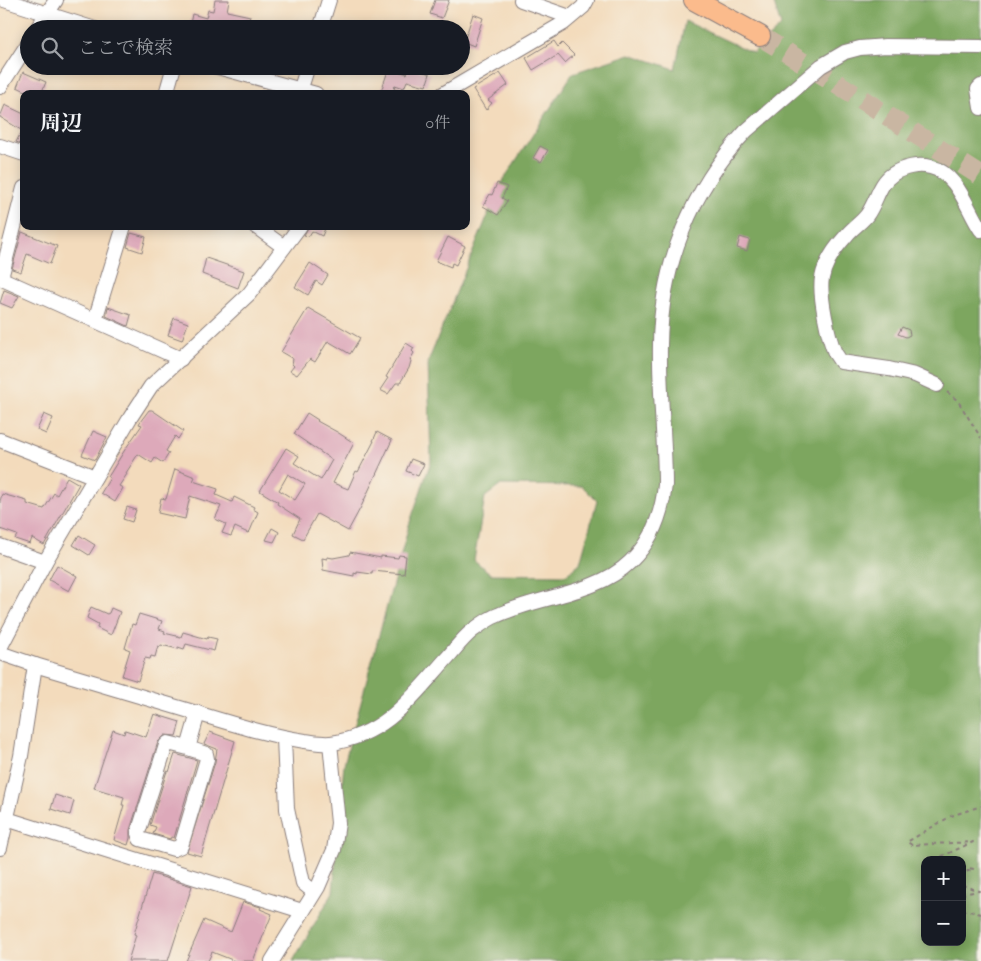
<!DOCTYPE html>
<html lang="ja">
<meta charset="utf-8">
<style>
body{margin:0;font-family:"Sorts Mill Goudy","Noto Serif JP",serif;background:#242831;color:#f1f3f6}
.controls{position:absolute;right:15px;bottom:15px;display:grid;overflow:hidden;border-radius:10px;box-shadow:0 2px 12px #0003}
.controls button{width:45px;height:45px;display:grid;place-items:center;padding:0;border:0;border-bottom:1px solid #363941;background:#171b24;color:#f1f3f6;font:25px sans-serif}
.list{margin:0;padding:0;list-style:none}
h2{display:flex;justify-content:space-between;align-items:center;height:65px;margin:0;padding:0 20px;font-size:21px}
h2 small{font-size:16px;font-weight:400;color:#9ea1a6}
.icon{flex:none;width:28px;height:28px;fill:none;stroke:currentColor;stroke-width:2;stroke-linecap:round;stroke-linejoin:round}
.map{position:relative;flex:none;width:981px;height:961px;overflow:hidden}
.search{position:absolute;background:#171b24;box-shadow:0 2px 12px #0003;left:20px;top:20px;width:450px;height:55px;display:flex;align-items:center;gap:12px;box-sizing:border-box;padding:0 18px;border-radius:28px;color:#9ea1a6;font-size:19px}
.panel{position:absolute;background:#171b24;box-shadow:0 2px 12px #0003;left:20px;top:90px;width:450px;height:140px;border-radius:10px}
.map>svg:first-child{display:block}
.forest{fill:#7da65e;stroke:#50644c;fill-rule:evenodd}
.building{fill:#dda9ba;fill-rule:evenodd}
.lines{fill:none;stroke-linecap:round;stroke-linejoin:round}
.highway-tunnel{stroke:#c9b6a2;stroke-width:20;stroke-dasharray:20 10;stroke-linecap:butt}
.minor-casing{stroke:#8a7e7c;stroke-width:16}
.highway-casing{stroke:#8a7e7c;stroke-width:22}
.path{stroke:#8a7e7c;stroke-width:2;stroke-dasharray:4 4;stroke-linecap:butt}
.minor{stroke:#fff;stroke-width:14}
.highway{stroke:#fbbb8c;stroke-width:20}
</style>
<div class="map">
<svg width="981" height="961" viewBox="0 0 981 961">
<rect width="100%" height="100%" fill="#f7f3e8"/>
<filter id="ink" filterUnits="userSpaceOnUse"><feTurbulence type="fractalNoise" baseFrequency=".02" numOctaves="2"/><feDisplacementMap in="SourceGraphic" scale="10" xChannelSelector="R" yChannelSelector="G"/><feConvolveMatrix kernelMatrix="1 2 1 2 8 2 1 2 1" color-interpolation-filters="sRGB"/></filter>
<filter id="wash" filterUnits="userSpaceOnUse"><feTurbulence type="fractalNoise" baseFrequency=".0096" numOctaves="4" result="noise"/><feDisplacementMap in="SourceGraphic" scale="20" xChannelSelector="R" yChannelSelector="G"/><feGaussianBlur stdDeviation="1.12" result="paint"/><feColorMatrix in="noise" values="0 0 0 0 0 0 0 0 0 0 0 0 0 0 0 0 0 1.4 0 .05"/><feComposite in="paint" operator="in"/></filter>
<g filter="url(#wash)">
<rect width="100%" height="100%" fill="#f3dbbc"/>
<!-- forest -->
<path class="forest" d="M773 0H981V961H293L333 892 344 764 409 525 431 461 428 362 500 185 573 73 630 54 675 69 685 21 753 53 781 26ZM501 485 582 486 597 501 580 563 566 575 491 574 474 560 485 497ZM925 860H962V942H925Z"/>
<g id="blocks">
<!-- building -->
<g class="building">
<polygon points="215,0 229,0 227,11 250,16 247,29 189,29 192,14 206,18 208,10 213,11"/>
<polygon points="435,0 449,0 442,18 430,14"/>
<polygon points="473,14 483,18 474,46 464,42"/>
<polygon points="554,41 558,47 562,43 574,55 565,63 558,55 533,70 526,58"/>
<polygon points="409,67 430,74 426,86 407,81 404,88 395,85 394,89 404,92 404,94 380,94 389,68 407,74"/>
<polygon points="23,72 46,82 41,94 32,94 17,87"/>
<polygon points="500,73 508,85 488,100 492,103 486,110 473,89"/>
<polygon points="5,105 24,114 24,124 21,130 0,117"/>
<polygon points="24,127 24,145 16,142"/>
<polygon points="540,146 548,150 541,162 533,158"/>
<polygon points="497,183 507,187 502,198 507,201 498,215 483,206 490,194 492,195"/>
<polygon points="309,226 326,226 322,236 312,231 309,236 304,235"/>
<polygon points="22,232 57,246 50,264 27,254 21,272 12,269"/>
<polygon points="131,233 146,237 142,252 127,247"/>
<polygon points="448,237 465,246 456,265 452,263 451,267 436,261"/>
<polygon points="740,237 750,240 747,251 737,248"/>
<polygon points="206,258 244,271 238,288 202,274"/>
<polygon points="310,263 328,275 322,285 316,281 308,295 295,287"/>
<polygon points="4,290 19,296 12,308 0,303"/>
<polygon points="108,307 131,315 128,326 106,316"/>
<polygon points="308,308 360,338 350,354 328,341 315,362 310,359 297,375 290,371 294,366 292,364 293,359 281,352"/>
<polygon points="174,318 188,323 182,340 168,335"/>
<polygon points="902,327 909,330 910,335 906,337 898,334"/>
<polygon points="406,343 414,348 412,351 414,353 410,360 411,361 409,368 400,383 396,383 388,394 380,390 388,378 386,377"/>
<polygon points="149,410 152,410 183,431 178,439 175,436 166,451 169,453 163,463 155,458 152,463 138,454 126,473 127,474 119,486 123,488 115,502 101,493 110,478 108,477 126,448 142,425 139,424 140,422"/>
<path d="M307 413 318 420 317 421 337 432 354 443 333 483 348 489 356 471 358 472 374 441H373L377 432 392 440 361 507 348 531 317 514 303 539 293 534 300 519 277 504 278 502 260 491 286 448 299 456 294 463 321 480 332 460 294 434ZM288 474 305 484 295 500 279 490Z"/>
<polygon points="44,414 53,418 46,434 37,430"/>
<polygon points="93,431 107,437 95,460 82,455"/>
<polygon points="411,459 424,464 418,476 406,471"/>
<polygon points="175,469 195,477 193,481 218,489 216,495 232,502 234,497 254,507 253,509 258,512 250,531 248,533 235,527 231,536 222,533 226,524 215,519 221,506 190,496 185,519 158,513 161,498 166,499"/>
<polygon points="67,477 79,484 44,545 32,538 30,544 15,539 17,535 0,529 0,501 2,494 27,501 27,504 44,509 54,493 57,495"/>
<polygon points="127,507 136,510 132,522 123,519"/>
<polygon points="272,528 279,532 274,542 266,540"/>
<polygon points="79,535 95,545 89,555 73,545"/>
<polygon points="350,552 381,558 381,556 398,558 399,555 406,556 404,574 372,571 372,574 357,572 357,574 354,573 354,576 323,570 322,558 327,559 327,557 333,558 349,555"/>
<polygon points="57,565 77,576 69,591 49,580"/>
<polygon points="91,607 107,614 109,613 111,608 120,612 111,635 97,628 98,624 87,618"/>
<polygon points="139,614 162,621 159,629 165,631 164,633 181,637 183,632 207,639 208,637 217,639 214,651 186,644 184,649 178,647 178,649 161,645 160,647 158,646 155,657 151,656 150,659 145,658 138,681 122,676 130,650 125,648 132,624 135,625"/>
<polygon points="154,714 180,722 176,736 165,735 158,742 130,830 130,838 128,845 114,840 124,805 122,805 124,797 94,788 113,730 124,734 125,730 146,737"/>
<polygon points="210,732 235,741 201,856 187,852 215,762 217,749 204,744"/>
<polygon points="175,754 197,760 174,838 171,837 170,839 153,834 156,827 150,825 167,771 169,772"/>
<polygon points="55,795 74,801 70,815 51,809"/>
<polygon points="152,874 192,886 168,961 128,961 136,935 134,934"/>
<polygon points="243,902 261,907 260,909 272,914 253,961 235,961 212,952 208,961 186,961 204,920 231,932"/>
</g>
</g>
</g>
<g filter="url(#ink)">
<use href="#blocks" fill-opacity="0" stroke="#8a7e7c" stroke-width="1"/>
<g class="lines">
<!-- highway-tunnel -->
<polyline class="highway-tunnel" points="760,36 838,84 981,176"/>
<defs>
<g id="minor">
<polyline points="4,0 95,29"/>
<polyline points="521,0 570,17"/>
<polyline points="37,29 56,0"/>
<polyline points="320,29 329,0"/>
<polyline points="214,66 316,94"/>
<polyline points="981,86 978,89 981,108"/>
<polyline points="0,87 29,42"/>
<polyline points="166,94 174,66"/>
<polyline points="299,94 308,66"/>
<polyline points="443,94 564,23 583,7 587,0"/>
<polyline points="0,146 24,154"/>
<polyline points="255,226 284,247"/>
<polyline points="0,278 181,359"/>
<polyline points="1,278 24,188"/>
<polyline points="95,320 124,226"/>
<path d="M937 385 915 375 889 369 841 362C839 359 837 356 835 353 828 337 819 295 822 278 825 262 835 248 846 236 852 228 861 223 867 215 877 201 879 183 893 174 903 167 919 164 930 167 958 173 967 210 981 230"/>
<polyline points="0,440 95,477"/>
<polyline points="0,546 45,562"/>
<polyline points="0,648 45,562 130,418 151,386 249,294 300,226"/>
<path d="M0 653 35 665C95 683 154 700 213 718 243 727 273 736 305 741 313 742 323 744 331 743 386 735 412 697 447 658 455 649 463 638 472 631 480 625 489 618 498 615 539 596 597 594 630 562 652 541 662 514 665 485 665 438 659 391 660 344 661 264 692 189 746 131L821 66 845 52 860 48 886 46 981 47"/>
<polyline points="284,738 287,809 303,883 314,892"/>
<polyline points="188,748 206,754 207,759 181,846 174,849 140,839 138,833 166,745 168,743 188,748 198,713"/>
<polyline points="0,817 302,911"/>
<polyline points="0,848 21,756 35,665"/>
<polyline points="272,961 318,887 334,850 338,823 330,743"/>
</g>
<polyline id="highway" points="694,0 760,36"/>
</defs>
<!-- minor casing -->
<use href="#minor" class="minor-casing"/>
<!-- highway casing -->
<use href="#highway" class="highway-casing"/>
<!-- path -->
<g class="path">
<polyline points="947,392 958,401 981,438"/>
<polyline points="934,860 973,842 912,845 907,842 951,816 981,806"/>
<polyline points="962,867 974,869 962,873"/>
<polyline points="962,885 979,891 962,894"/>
<polyline points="962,909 981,914"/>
</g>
<!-- minor -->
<use href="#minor" class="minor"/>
<!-- highway -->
<use href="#highway" class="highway"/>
</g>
</g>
</svg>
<div class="controls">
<button>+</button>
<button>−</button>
</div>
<div class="search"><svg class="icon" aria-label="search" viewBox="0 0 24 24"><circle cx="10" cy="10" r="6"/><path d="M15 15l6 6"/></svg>ここで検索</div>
<section class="panel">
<h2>周辺<small>0件</small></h2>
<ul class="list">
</ul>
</section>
</div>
